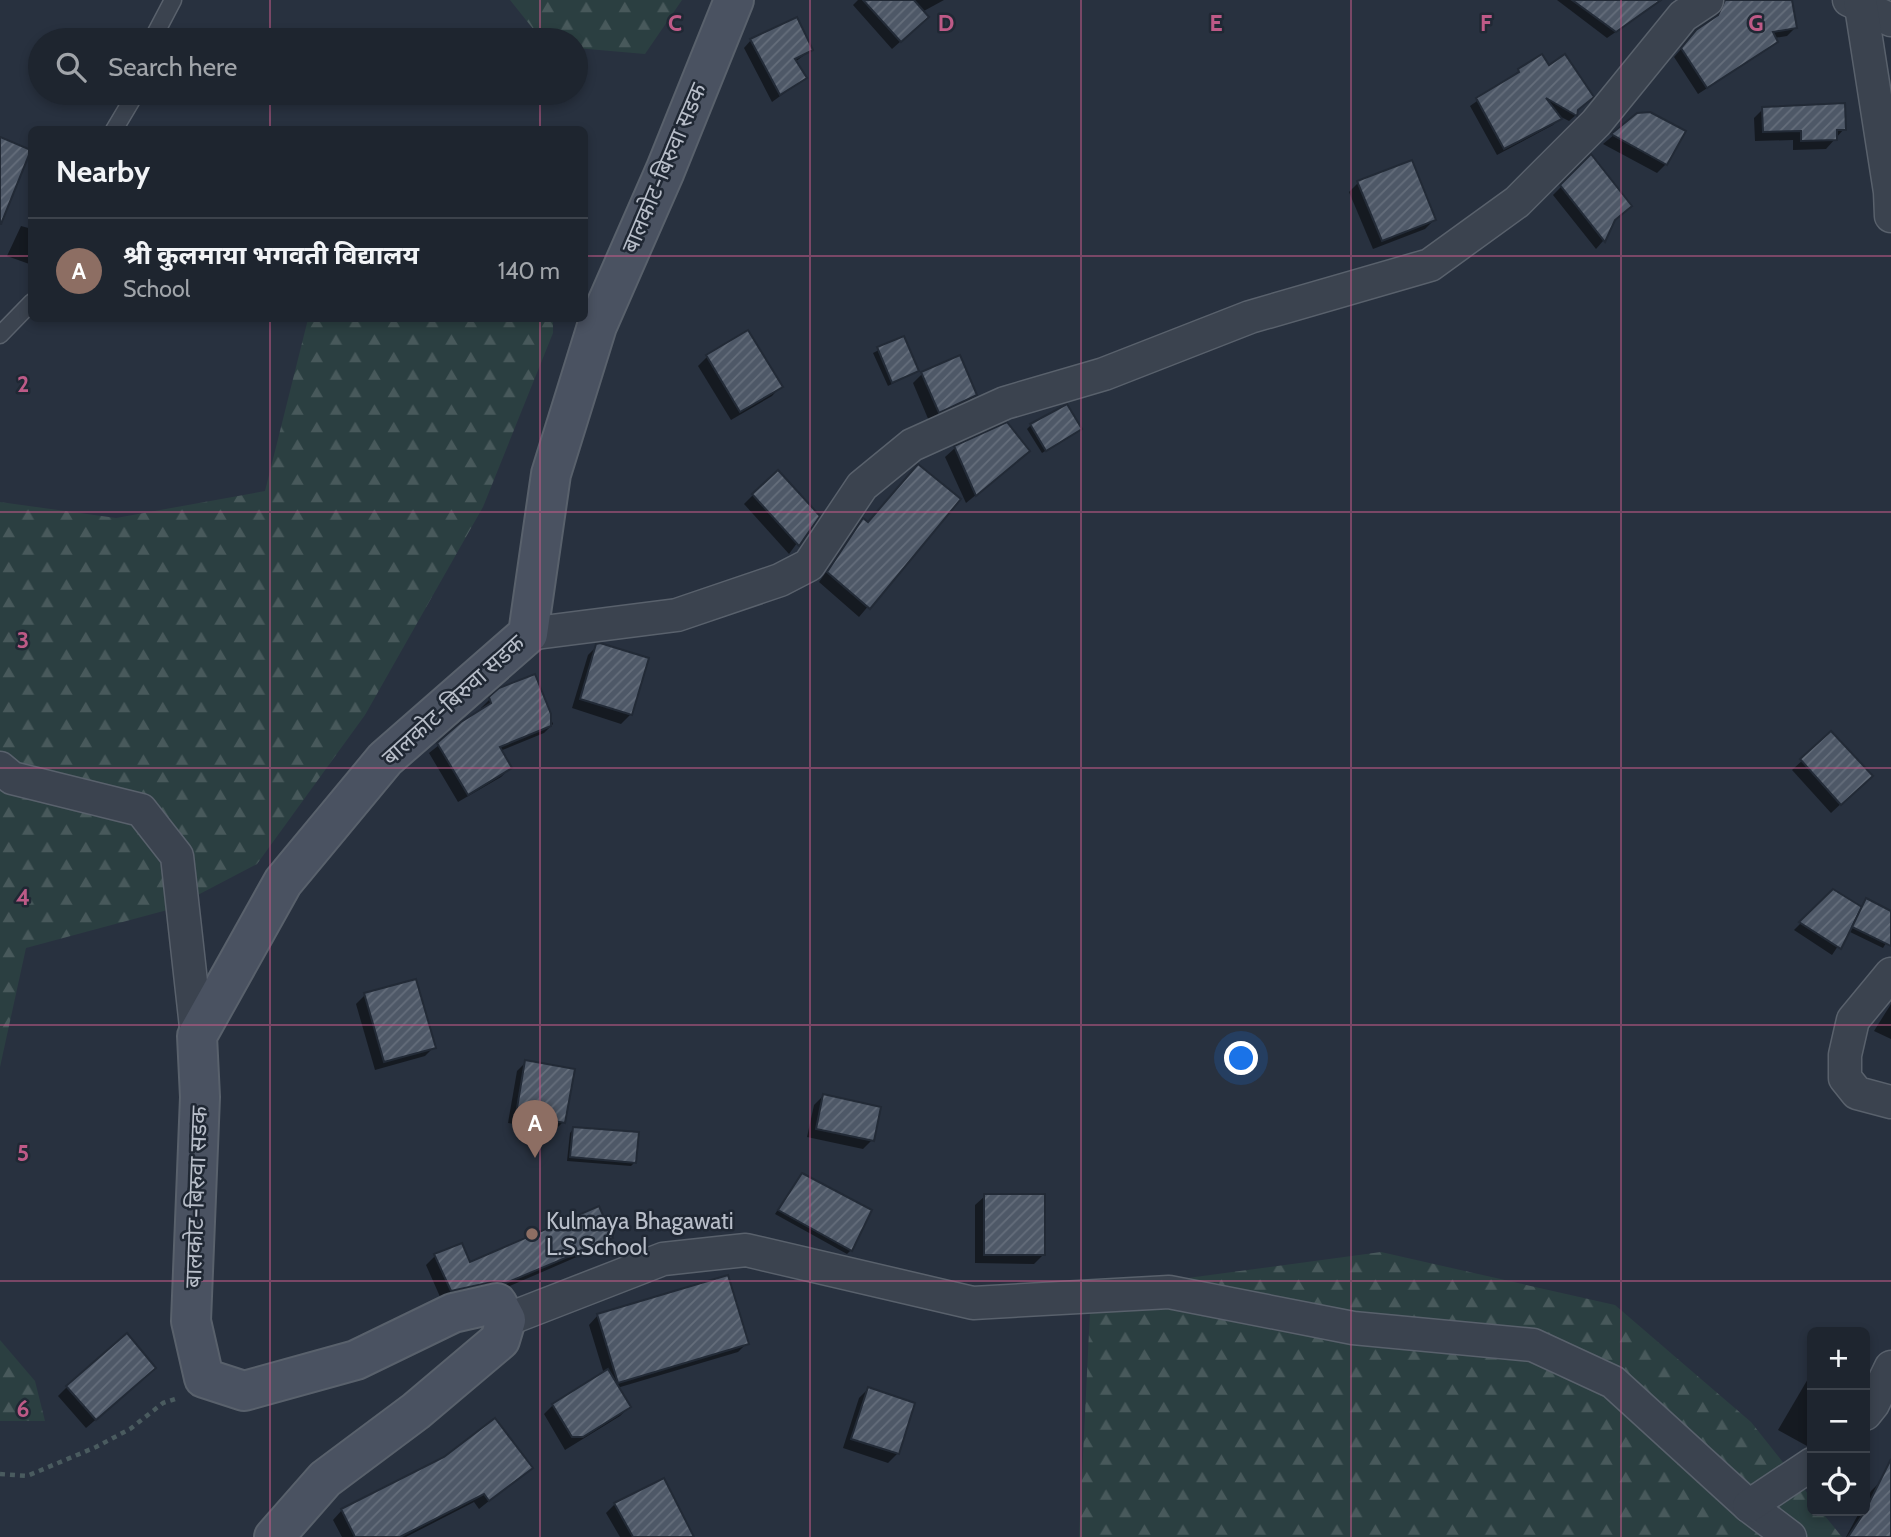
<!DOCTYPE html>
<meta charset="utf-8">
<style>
body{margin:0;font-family:Cabin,"Noto Sans Devanagari",sans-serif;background:#2b313b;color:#f1f3f6}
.controls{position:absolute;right:21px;bottom:21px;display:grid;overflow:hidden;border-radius:10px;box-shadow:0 4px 10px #0003}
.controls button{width:63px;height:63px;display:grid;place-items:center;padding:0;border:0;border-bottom:2px solid #3c424b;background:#1e252f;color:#f1f3f6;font:35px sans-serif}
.you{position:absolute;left:1242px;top:1059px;width:24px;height:24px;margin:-18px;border:5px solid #fff;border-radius:50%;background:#1a73e8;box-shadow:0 0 0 10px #1a73e833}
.badge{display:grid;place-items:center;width:46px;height:46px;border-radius:50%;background:#95b2f1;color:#fff;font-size:23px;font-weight:700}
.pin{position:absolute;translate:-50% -58px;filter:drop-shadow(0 2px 4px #0008)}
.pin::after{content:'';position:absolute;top:37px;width:24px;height:21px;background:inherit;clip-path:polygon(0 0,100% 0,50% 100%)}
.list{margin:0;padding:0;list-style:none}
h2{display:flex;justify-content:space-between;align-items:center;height:91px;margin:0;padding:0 28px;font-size:30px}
h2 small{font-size:23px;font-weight:400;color:#a1a5aa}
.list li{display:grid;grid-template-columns:46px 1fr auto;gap:21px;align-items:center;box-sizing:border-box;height:105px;padding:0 28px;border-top:2px solid #3c424b}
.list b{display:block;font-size:26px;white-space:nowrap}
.list p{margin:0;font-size:23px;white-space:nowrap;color:#a1a5aa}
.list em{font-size:23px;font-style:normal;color:#a1a5aa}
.icon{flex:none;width:38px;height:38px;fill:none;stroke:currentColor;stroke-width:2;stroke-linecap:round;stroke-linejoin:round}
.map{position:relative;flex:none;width:1891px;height:1537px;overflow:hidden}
.search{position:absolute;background:#1e252f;box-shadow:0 4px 10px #0003;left:28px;top:28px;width:560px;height:77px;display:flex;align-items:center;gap:18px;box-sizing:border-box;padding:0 24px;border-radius:38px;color:#a1a5aa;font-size:26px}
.panel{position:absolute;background:#1e252f;box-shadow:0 4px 10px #0003;left:28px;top:126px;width:560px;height:196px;border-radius:10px}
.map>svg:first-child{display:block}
.forest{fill:url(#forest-firs)}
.shadow{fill:#0007}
.building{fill:url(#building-hatch);stroke:#222a36;stroke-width:2}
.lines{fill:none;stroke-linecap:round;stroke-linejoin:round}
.lane-casing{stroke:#59616c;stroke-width:19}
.street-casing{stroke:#59616c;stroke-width:35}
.secondary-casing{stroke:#59616c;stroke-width:42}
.path{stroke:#4a5b5f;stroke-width:4.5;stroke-dasharray:5 5;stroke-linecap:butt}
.lane{stroke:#3b434f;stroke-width:16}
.street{stroke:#3b434f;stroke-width:32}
.secondary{stroke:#4a5261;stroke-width:38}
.grid{fill:none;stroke:#be5a87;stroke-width:2;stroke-opacity:0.55}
.education-dot{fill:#8d6e63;stroke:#202834;stroke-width:2.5}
.labels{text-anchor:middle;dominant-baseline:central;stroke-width:5;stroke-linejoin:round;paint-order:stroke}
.street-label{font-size:23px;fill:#b8bec9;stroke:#202834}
.poi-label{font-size:23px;fill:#b8bec9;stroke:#202834;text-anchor:start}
.grid-label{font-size:23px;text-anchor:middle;font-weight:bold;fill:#be5a87;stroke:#202834;stroke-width:5;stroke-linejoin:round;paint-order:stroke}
</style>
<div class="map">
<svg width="1891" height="1537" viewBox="0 0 1891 1537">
<defs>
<pattern id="forest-firs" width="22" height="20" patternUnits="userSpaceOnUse" patternTransform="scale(1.75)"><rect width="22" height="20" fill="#2b3f41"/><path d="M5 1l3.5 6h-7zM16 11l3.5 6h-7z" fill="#48595b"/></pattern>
<pattern id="building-hatch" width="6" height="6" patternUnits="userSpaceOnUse" patternTransform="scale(1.75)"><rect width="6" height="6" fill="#4e5867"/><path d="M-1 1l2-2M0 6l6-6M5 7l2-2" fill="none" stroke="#656e7b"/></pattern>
</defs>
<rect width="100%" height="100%" fill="#28313f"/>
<!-- forest -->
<g class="forest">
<polygon points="510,0 682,0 645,54 576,48 576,40 542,40"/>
<polygon points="308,319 553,319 553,333 483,507 365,715 257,864 171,909 26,948 0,1067 0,502 116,518 265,491"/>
<polygon points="1381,1252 1615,1305 1751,1422 1812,1499 1812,1511 1821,1511 1842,1537 1079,1537 1091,1291"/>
<polygon points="0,1340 35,1381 45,1421 0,1421"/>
</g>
<!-- shadow -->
<g class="shadow">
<polygon points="858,0 944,0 922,12 919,25 892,49 853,5"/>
<polygon points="1557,0 1662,0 1607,38"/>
<polygon points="1714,0 1791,0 1795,28 1787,36 1774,38 1776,41 1768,49 1698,94 1674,57 1697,31 1716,16 1718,7"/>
<polygon points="751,40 811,50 795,62 805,78 772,102 744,48"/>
<polygon points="1548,67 1577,110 1576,115 1569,121 1561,117 1553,125 1497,155 1470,106 1519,71"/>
<polygon points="1763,109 1844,129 1826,149 1793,150 1793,140 1755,141 1754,118"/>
<polygon points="1638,115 1666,164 1657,173 1603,144"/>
<polygon points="1591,157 1630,206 1612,222 1603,241 1596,249 1553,195"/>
<polygon points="1358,183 1434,220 1425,229 1373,249 1349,192"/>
<polygon points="21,226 32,229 32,265 7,256"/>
<polygon points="903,338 917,371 888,386 873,353"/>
<polygon points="707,357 781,386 772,396 731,420 698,366"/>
<polygon points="959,358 975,395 966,404 929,421 913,383 922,374"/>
<polygon points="1006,425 1019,460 966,503 945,457 955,448"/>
<polygon points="1031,425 1080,429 1042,453 1027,429"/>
<polygon points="753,495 817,516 789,554 744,504"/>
<polygon points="959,499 859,617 819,582 863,520 868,524"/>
<polygon points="597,646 647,659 630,715 621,724 572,708 588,655"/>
<polygon points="534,676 553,724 544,733 500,751 510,768 501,777 458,802 429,753 482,711 481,708 490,699"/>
<polygon points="1831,734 1861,785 1831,813 1792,770"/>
<polygon points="1833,891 1860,908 1866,900 1891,913 1891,935 1883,948 1848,931 1832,955 1794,930"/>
<polygon points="365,995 434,1047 425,1056 375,1070 356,1004"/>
<polygon points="1891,1004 1891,1039 1874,1031"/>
<polygon points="526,1062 563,1122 554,1131 508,1123 517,1071"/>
<polygon points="823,1096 872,1140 863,1149 807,1137 814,1105"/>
<polygon points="574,1128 635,1162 631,1166 567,1161 570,1133"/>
<polygon points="798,1179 851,1250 847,1254 775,1214"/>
<polygon points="985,1196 1044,1254 1034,1264 975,1263 975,1205"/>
<polygon points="611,1237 602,1246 496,1292 441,1299 426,1265 435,1256 469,1264"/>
<polygon points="598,1315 747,1343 738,1352 617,1388 629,1407 620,1416 565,1450 544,1414 553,1405 604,1374 589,1325"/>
<polygon points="1812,1372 1812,1441 1807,1446 1778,1430"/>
<polygon points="145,1377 86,1428 58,1396 67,1387"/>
<polygon points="868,1389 913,1404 897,1454 888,1463 843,1448 859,1398"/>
<polygon points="530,1468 479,1509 474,1502 406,1537 342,1537 333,1520 342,1510"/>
<polygon points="1880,1482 1891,1488 1890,1537 1846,1537 1860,1511 1865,1511 1865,1502 1871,1491"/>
<polygon points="615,1504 692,1537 620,1537 606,1513"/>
</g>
<!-- building -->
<g class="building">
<polygon points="863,0 914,0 929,17 901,42"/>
<polygon points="1572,0 1661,0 1616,32"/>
<polygon points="1725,0 1792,0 1797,28 1773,32 1778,42 1707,88 1681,48 1696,30 1718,15"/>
<polygon points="797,17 813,50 795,59 807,78 780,95 750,39"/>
<polygon points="1542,54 1549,65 1565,54 1594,97 1578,110 1577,116 1546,98 1562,119 1504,149 1476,98 1519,72 1518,69"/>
<polygon points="1845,103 1846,130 1837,130 1837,140 1801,141 1801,131 1763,132 1762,107"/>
<polygon points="1650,112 1686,131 1667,165 1611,134 1637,113"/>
<polygon points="0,137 31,150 1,224 0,224"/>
<polygon points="1591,154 1632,206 1615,220 1605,242 1560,185"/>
<polygon points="1412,160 1436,220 1382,241 1357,181"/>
<polygon points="748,330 783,387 740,412 706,355"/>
<polygon points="904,336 919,371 892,383 877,347"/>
<polygon points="960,355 977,395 939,413 921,372"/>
<polygon points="1067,404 1082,429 1046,451 1030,424"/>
<polygon points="1007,422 1030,451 976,496 954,446"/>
<polygon points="918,464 961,499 870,609 827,572 863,518 868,522"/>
<polygon points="778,470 820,516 799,546 752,494"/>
<polygon points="600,643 649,658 632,715 580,699 596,644"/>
<polygon points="535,674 551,714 551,726 500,747 512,768 468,795 437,743 461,722 491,703 489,697 499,688"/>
<polygon points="1831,731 1873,776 1841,805 1800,759"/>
<polygon points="1833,889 1862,907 1841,949 1799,922"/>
<polygon points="1866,898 1891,911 1891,946 1852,927"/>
<polygon points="416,979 436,1048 384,1062 364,993"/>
<polygon points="525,1060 575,1069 565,1123 516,1114"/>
<polygon points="823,1094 881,1107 874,1141 816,1129"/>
<polygon points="573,1127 639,1132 636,1163 570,1157"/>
<polygon points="802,1173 872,1210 852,1251 778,1210"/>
<rect x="984" y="1194" width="61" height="61"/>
<polygon points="599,1206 613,1238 506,1283 492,1282 451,1291 434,1254 462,1243 470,1262"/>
<polygon points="728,1275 749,1344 618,1383 597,1314"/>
<polygon points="127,1333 156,1368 96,1420 66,1386"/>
<polygon points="608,1369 631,1407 583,1437 572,1437 552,1404"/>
<polygon points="868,1387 915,1403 899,1454 851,1439"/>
<polygon points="495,1418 533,1468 489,1501 484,1494 400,1537 355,1537 341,1509 444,1457"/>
<polygon points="1891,1459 1891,1537 1848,1537 1865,1511"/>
<polygon points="664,1478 694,1537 633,1537 614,1503"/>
</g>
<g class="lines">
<defs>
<g id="lane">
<polyline points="152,40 173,0"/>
<polyline points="114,130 136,93"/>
<polyline points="0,335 32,302"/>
</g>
<g id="street">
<polyline points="1849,0 1891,20"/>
<polyline points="1860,0 1890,192 1891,216"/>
<polyline points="528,634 677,615 780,580 809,565 862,486 912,445 1005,403 1104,374 1250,317 1430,265 1517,202 1596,123 1683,16 1707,0"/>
<polyline points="0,768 12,778 141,810 177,856 197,1036"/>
<polyline points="1891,974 1853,1020 1845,1055 1845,1078 1857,1093 1891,1102"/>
<polyline points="506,1320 663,1259 746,1250 973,1303 1169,1292 1353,1328 1533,1345 1613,1382 1749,1506 1790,1537"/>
<polyline points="1865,1414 1873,1404 1891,1367"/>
<polyline points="1749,1506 1812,1464"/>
</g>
<polyline id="secondary" points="274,1537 325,1479 416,1411 500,1340 506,1320 497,1303 453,1313 356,1360 244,1391 204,1378 191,1321 200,1097 197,1036 283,882 385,759 528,634 551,474 597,326 665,171 734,0"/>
</defs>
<!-- lane casing -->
<use href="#lane" class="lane-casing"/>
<!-- street casing -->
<use href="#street" class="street-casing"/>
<!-- secondary casing -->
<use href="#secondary" class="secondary-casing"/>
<!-- path -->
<polyline class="path" points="0,1474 27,1476 96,1447 130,1429 163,1403 175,1399"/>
<!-- lane -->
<use href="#lane" class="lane"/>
<!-- street -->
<use href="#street" class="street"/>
<!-- secondary -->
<use href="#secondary" class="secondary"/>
</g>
<!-- grid -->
<path class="grid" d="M270 0V40M540 0V40M810 0V1537M1081 0V1537M1351 0V1537M1621 0V1537M270 93V130M540 93V130M0 256H32M584 256H1891M270 318V1537M540 318V1537M0 512H1891M0 768H1891M0 1025H1891M0 1281H1891"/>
<!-- markers -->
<circle class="education-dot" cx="532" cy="1234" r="7"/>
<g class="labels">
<!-- street labels -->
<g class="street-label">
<text transform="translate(664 168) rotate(-67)">बालकोट-बिरुवा सडक</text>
<text transform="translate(453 700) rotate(-42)">बालकोट-बिरुवा सडक</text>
<text transform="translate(196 1197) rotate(-88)">बालकोट-बिरुवा सडक</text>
</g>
<!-- poi labels -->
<g class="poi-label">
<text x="546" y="1221">Kulmaya Bhagawati<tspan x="546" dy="26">L.S.School</tspan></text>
</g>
</g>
<g class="grid-label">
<text x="675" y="31">C</text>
<text x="946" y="31">D</text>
<text x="1216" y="31">E</text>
<text x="1486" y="31">F</text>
<text x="1756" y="31">G</text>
<text x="23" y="392">2</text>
<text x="23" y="648">3</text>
<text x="23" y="905">4</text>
<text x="23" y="1161">5</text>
<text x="23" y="1417">6</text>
</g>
</svg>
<div class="controls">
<button>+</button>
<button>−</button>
<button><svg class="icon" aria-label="locate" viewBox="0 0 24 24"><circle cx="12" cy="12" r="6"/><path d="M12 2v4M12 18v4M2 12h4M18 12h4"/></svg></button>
</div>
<div class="you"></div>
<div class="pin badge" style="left:535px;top:1158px;background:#8d6e63">A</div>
<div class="search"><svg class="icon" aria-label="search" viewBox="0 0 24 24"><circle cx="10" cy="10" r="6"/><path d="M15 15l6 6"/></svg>Search here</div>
<section class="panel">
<h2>Nearby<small></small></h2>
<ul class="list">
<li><span class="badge" style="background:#8d6e63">A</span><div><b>श्री कुलमाया भगवती विद्यालय</b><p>School</p></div><em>140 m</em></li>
</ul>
</section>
</div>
